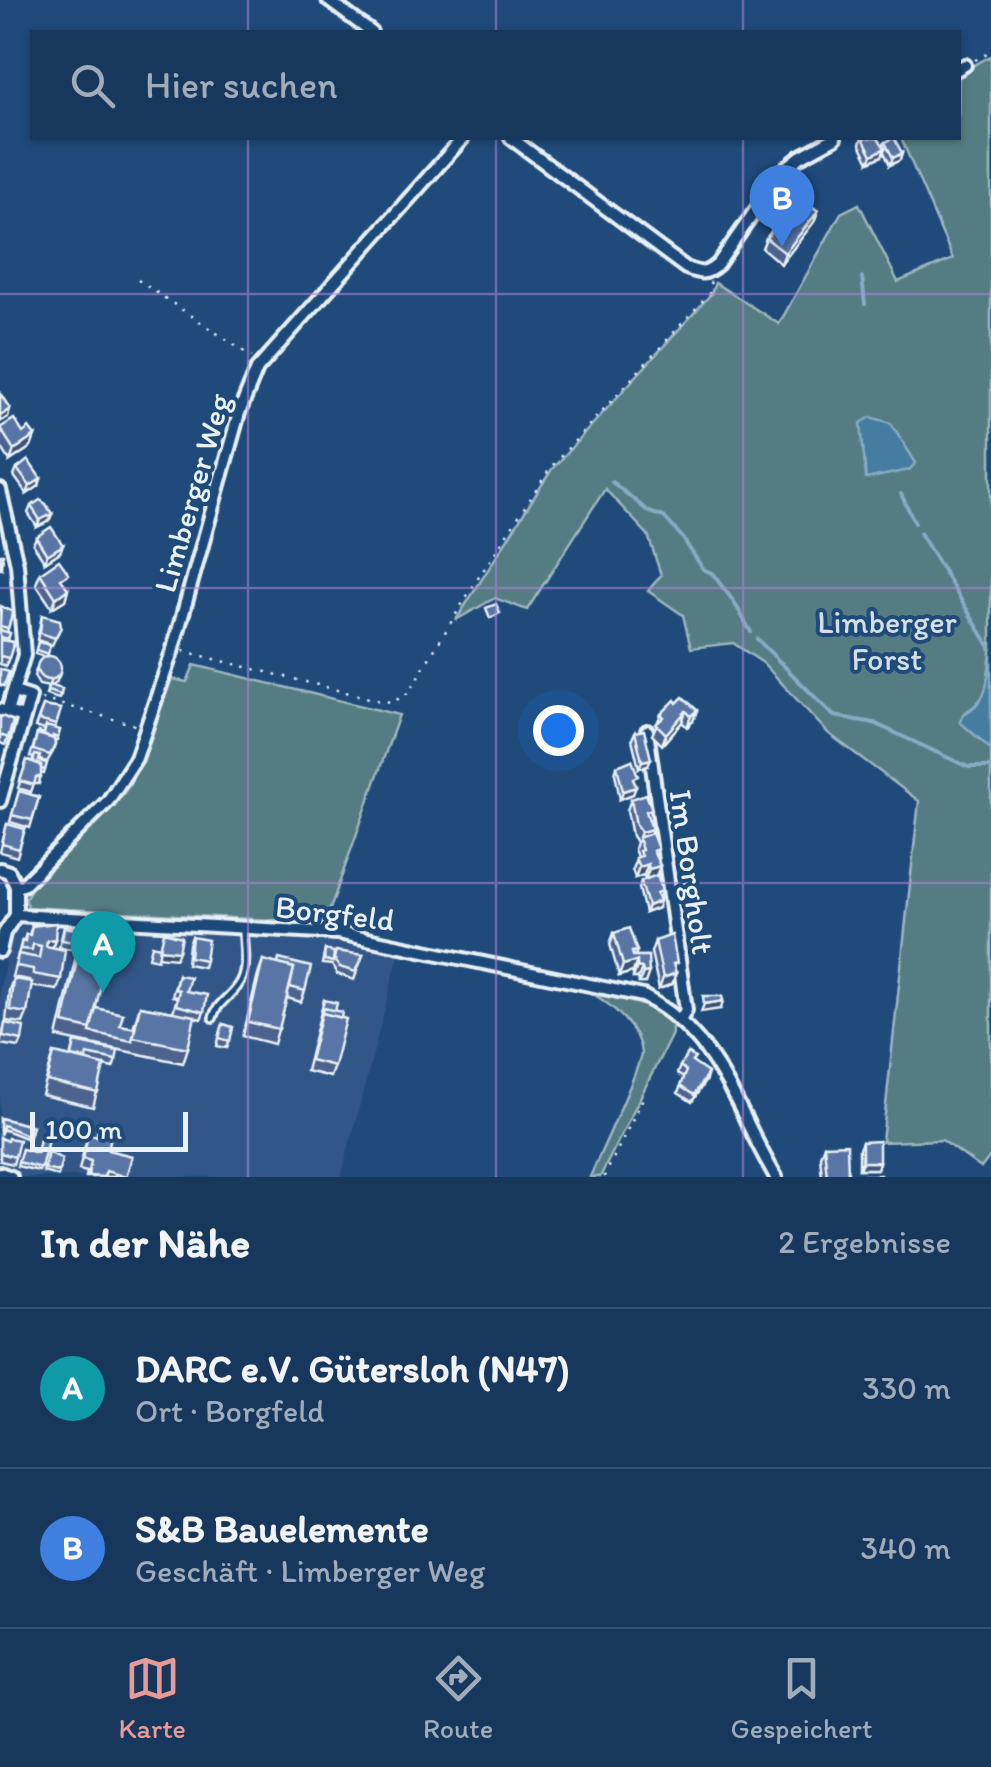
<!DOCTYPE html>
<html lang="de">
<meta charset="utf-8">
<style>
body{margin:0;font-family:Itim,sans-serif;background:#244365;color:#f1f3f6}
.scale{position:absolute;left:30px;bottom:25px;width:158px;box-sizing:border-box;padding-left:10px;border:5px solid #e8f1f8;border-top:0;font-size:28px;line-height:35px;white-space:nowrap;color:#e8f1f8;-webkit-text-stroke:8px #1f4a7a;paint-order:stroke}
.you{position:absolute;left:558px;top:730px;width:35px;height:35px;margin:-25px;border:8px solid #fff;border-radius:50%;background:#1a73e8;box-shadow:0 0 0 15px #1a73e833}
.badge{display:grid;place-items:center;width:65px;height:65px;border-radius:50%;background:#e69b98;color:#fff;font-size:32px;font-weight:700}
.pin{position:absolute;translate:-50% -82px;filter:drop-shadow(0 2px 5px #0008)}
.pin::after{content:'';position:absolute;top:52px;width:35px;height:30px;background:inherit;clip-path:polygon(0 0,100% 0,50% 100%)}
.list{margin:0;padding:0;list-style:none}
h2{display:flex;justify-content:space-between;align-items:center;height:130px;margin:0;padding:0 40px;font-size:42px}
h2 small{font-size:32px;font-weight:400;color:#9eacbb}
.list li{display:grid;grid-template-columns:65px 1fr auto;gap:30px;align-items:center;box-sizing:border-box;height:160px;padding:0 40px;border-top:2px solid #365272}
.list b{display:block;font-size:38px;white-space:nowrap}
.list p{margin:0;font-size:32px;white-space:nowrap;color:#9eacbb}
.list em{font-size:32px;font-style:normal;color:#9eacbb}
.icon{flex:none;width:55px;height:55px;fill:none;stroke:currentColor;stroke-width:2;stroke-linecap:round;stroke-linejoin:round}
.map{position:relative;flex:none;width:991px;height:1177px;overflow:hidden}
.search{position:absolute;background:#17385c;box-shadow:0 2px 8px #0004;left:30px;right:30px;top:30px;height:110px;display:flex;align-items:center;gap:25px;box-sizing:border-box;padding:0 35px;border-radius:0px;color:#9eacbb;font-size:38px}
.sheet{height:450px;background:#17385c}
nav{display:flex;justify-content:space-around;align-items:center;box-sizing:border-box;height:140px;border-top:2px solid #365272;background:#17385c;font-size:28px;color:#9eacbb}
nav a{display:grid;justify-items:center;gap:5px}
nav .on{color:#e69b98}
.map>svg:first-child{display:block}
.built{fill:#305787}
.green{fill:#547c83;stroke:#9eb6be;stroke-width:2.5}
.water{fill:#457ca0;stroke:#86abc3;stroke-width:2.5}
.lines{fill:none;stroke-linecap:round;stroke-linejoin:round}
.stream{stroke:#86abc3;stroke-width:4}
.lane-casing{stroke:#e8f1f8;stroke-width:12}
.street-casing{stroke:#e8f1f8;stroke-width:18}
.path{stroke:#e8f1f8;stroke-width:2.5;stroke-dasharray:2.5 8;stroke-linecap:butt}
.lane{stroke:#1f4a7a;stroke-width:5}
.street{stroke:#1f4a7a;stroke-width:10}
.wall{fill:#4d648e;stroke:#e8f1f8;stroke-width:2.5}
.shaded-wall{fill:#3e5174;stroke:#e8f1f8;stroke-width:2.5}
.building{fill:#5974a5;stroke:#e8f1f8;stroke-width:2.5}
.grid{fill:none;stroke:#ac85d9;stroke-width:2.5;stroke-opacity:0.55}
.labels{text-anchor:middle;dominant-baseline:central;stroke-width:8;stroke-linejoin:round;paint-order:stroke}
.street-label{font-size:32px;fill:#e8f1f8;stroke:#1f4a7a}
.park-label{font-size:32px;fill:#d2dfe6;stroke:#1f4a7a}
</style>
<div class="map">
<svg width="991" height="1177" viewBox="0 0 991 1177">
<rect width="100%" height="100%" fill="#1f4a7a"/>
<filter id="ink" filterUnits="userSpaceOnUse"><feTurbulence type="fractalNoise" baseFrequency=".01" numOctaves="2"/><feDisplacementMap in="SourceGraphic" scale="20" xChannelSelector="R" yChannelSelector="G"/><feConvolveMatrix kernelMatrix="1 2 1 2 8 2 1 2 1" color-interpolation-filters="sRGB"/></filter>
<g filter="url(#ink)">
<!-- built -->
<polygon class="built" points="24,925 163,928 336,941 399,954 341,1177 0,1177 0,987 12,933"/>
<!-- green -->
<g class="green">
<path d="M991 56V654C986 684 991 698 963 714L960 722 991 749V1155L981 1168 942 1140 882 1142 919 801 828 733 763 663 733 643 691 648 683 615 648 591 661 575 648 535 605 489 527 610 495 598 456 620 552 469 711 294 715 283 779 324 841 213 859 204 898 282 953 259 901 138H958L959 73Z"/>
<polygon points="194,665 399,715 325,923 28,907 25,899 31,889 114,806 130,785 172,679 187,682"/>
<path d="M593 994C621 999 649 1003 672 1021V1034L600 1177H590C598 1158 641 1067 641 1053 639 1028 613 1006 593 994Z"/>
</g>
<!-- water -->
<g class="water">
<polygon points="871,417 891,423 916,463 909,470 866,479 861,423"/>
<path d="M991 654V749L960 722 963 715C991 698 986 684 991 654Z"/>
</g>
<g class="lines">
<!-- stream -->
<g class="stream">
<polyline points="862,277 865,304"/>
<polyline points="612,482 649,512 664,517 682,537 703,569 712,573 734,602 751,632"/>
<polyline points="901,494 915,523"/>
<polyline points="920,533 991,649"/>
<polyline points="757,639 834,716 874,723 968,767 991,767"/>
</g>
<defs>
<path id="lane" d="M213 1018C216 1004 229 998 237 986 249 970 243 949 243 930"/>
<g id="street">
<polyline points="328,0 371,32"/>
<polyline points="958,69 965,65"/>
<path d="M511 138 686 268C701 274 706 275 718 264L784 170 800 157 835 138"/>
<polyline points="0,490 17,564 24,655 7,712"/>
<polyline points="0,710 24,717"/>
<polyline points="647,731 686,1010 681,1019"/>
<polyline points="0,801 30,697 14,692"/>
<polyline points="0,869 9,872 16,886"/>
<polyline points="16,886 23,885 108,801 136,758 173,649 239,413 257,369 463,138"/>
<path d="M16 915 338 933 643 996C719 1034 735 1109 776 1177"/>
<polyline points="0,951 4,933 16,915 16,886"/>
<polyline points="0,1173 11,1177"/>
</g>
</defs>
<!-- lane casing -->
<use href="#lane" class="lane-casing"/>
<!-- street casing -->
<use href="#street" class="street-casing"/>
<!-- path -->
<g class="path">
<polyline points="975,60 991,52"/>
<polyline points="138,280 252,357"/>
<polyline points="183,651 381,701 393,702 408,693 475,583 551,467 709,294 711,278"/>
<polyline points="41,699 135,725"/>
<polyline points="604,1177 645,1094"/>
</g>
<!-- lane -->
<use href="#lane" class="lane"/>
<!-- street -->
<use href="#street" class="street"/>
</g>
<!-- wall -->
<g class="wall">
<polygon points="862,138 883,146 885,142 902,153 900,160 890,165 884,152 882,156 869,162 860,144"/>
<polygon points="818,211 814,222 781,264 762,248 766,238"/>
<polygon points="0,428 35,436 31,447 10,461 0,445"/>
<polygon points="17,469 39,486 27,494 14,476"/>
<polygon points="31,506 52,514 49,521 37,527 28,513"/>
<polygon points="36,537 60,552 45,562 33,544"/>
<polygon points="40,573 65,584 68,589 65,600 52,608 36,584"/>
<polygon points="0,609 13,612 7,632 10,633 8,641 14,642 6,666 0,664"/>
<polygon points="42,615 61,627 52,645 37,640"/>
<polygon points="38,642 50,645 47,656 56,683 51,686 62,689 59,699 46,695 49,687 39,685 34,676 37,667 45,657 35,654"/>
<polygon points="677,703 697,710 693,721 687,727 682,722 662,745 652,735 661,714"/>
<polygon points="43,706 61,709 55,729 60,730 57,741 55,741 55,745 53,752 47,762 39,760 47,763 44,774 41,773 39,784 34,784 31,792 18,788 27,760 33,762 34,758 30,757 37,734 44,734 45,730 35,727"/>
<polygon points="0,718 8,738 5,745 0,743"/>
<polygon points="635,732 648,766 639,768 632,739"/>
<polygon points="617,766 635,783 633,794 620,799 615,773"/>
<polygon points="19,791 39,797 30,828 10,822"/>
<polygon points="631,799 648,818 650,834 658,849 655,857 656,875 662,891 658,908 645,913 639,888 641,881 645,879 644,875 635,878 632,869 637,857 634,849 636,842 632,836 627,810"/>
<polygon points="7,824 25,829 17,857 0,852"/>
<polygon points="684,882 697,899 694,906 684,908 681,889"/>
<polygon points="32,926 55,939 52,948 61,979 57,990 31,986 27,1013 23,1023 6,1021 9,990 13,979 29,982 29,980 12,977 22,940 24,940 26,934 29,935"/>
<polygon points="64,927 73,942 71,949 59,947"/>
<polygon points="84,929 96,1008 120,1025 133,1028 140,1006 173,1012 177,997 172,996 178,975 186,991 204,1012 201,1019 194,1017 188,1048 183,1063 57,1037 79,943"/>
<polygon points="614,933 637,951 635,956 648,956 645,983 639,983 638,978 633,978 633,972 619,976 610,944"/>
<polygon points="192,937 205,960 203,967 187,964 189,944"/>
<polygon points="655,941 675,969 672,984 659,989 651,952"/>
<polygon points="325,950 333,958 363,955 354,980 337,974 332,965 322,964"/>
<polygon points="263,960 305,991 301,1002 287,998 274,1044 243,1036 258,974"/>
<polygon points="324,1000 335,1011 334,1066 330,1077 306,1071"/>
<polygon points="5,1023 22,1040 19,1047 0,1044"/>
<polygon points="223,1024 233,1027 227,1048 217,1046"/>
<polygon points="75,1042 116,1060 113,1068 104,1066 93,1107 42,1095 54,1053 71,1057"/>
<polygon points="693,1063 708,1073 706,1080 692,1102 678,1093 684,1078 677,1074 680,1066"/>
<polygon points="0,1118 32,1126 28,1139 2,1129 0,1135"/>
<polygon points="99,1128 108,1150 126,1177 86,1177 87,1172 79,1170 88,1134 96,1136"/>
<polygon points="49,1136 39,1171 17,1166 22,1149 36,1153"/>
<polygon points="0,1138 15,1157 13,1164 0,1161"/>
<polygon points="862,1142 879,1162 877,1169 859,1169 859,1149"/>
<polygon points="824,1145 848,1176 880,1177 822,1177 820,1156"/>
<polygon points="48,1152 62,1159 58,1176 43,1172"/>
</g>
<!-- shaded-wall -->
<g class="shaded-wall">
<polygon points="885,148 882,156 869,162 872,155"/>
<polygon points="902,153 900,160 890,165 893,158"/>
<polygon points="818,211 814,222 781,264 785,253"/>
<polygon points="10,409 8,417 0,422 0,416"/>
<polygon points="35,436 31,447 10,461 14,450"/>
<polygon points="41,479 39,486 27,494 30,486"/>
<polygon points="52,514 49,521 37,527 40,520"/>
<polygon points="63,545 60,552 45,562 47,555"/>
<polygon points="68,589 65,600 52,608 56,598"/>
<polygon points="59,676 56,683 48,687 51,680"/>
<polygon points="697,710 693,721 687,727 691,716"/>
<polygon points="686,711 682,722 662,745 666,734"/>
<polygon points="651,759 648,766 639,768 642,761"/>
<polygon points="636,787 633,794 620,799 623,791"/>
<polygon points="652,829 648,840 638,841 641,832"/>
<polygon points="648,864 644,875 635,878 639,867"/>
<polygon points="660,866 656,876 645,880 649,869"/>
<polygon points="697,899 694,906 684,908 687,900"/>
<polygon points="660,901 658,908 645,913 648,906"/>
<polygon points="55,939 51,950 43,951 47,940"/>
<polygon points="160,949 179,951 176,958 157,956"/>
<polygon points="637,961 633,972 619,976 623,965"/>
<polygon points="637,967 642,968 638,978 633,978"/>
<polygon points="649,972 645,983 639,983 643,973"/>
<polygon points="676,973 672,984 659,989 663,978"/>
<polygon points="723,1001 721,1009 701,1012 704,1004"/>
<polygon points="862,1162 879,1162 877,1169 859,1169"/>
</g>
<!-- building -->
<g class="building">
<polygon points="863,138 878,138 885,148 872,155"/>
<polygon points="894,138 902,153 893,158 885,142"/>
<polygon points="799,195 818,211 785,253 766,238"/>
<polygon points="0,393 10,409 0,416"/>
<polygon points="14,419 23,433 29,428 35,436 14,450 0,428"/>
<polygon points="28,460 41,479 30,486 17,469"/>
<polygon points="40,500 46,504 52,514 40,520 31,506"/>
<polygon points="51,527 63,545 47,555 36,537"/>
<polygon points="0,554 3,554 2,569 0,569"/>
<polygon points="59,560 69,574 61,579 68,589 56,598 40,573"/>
<polygon points="496,604 500,613 490,618 486,608"/>
<polygon points="1,606 13,612 8,628 0,626"/>
<polygon points="42,615 60,620 61,627 55,638 40,633"/>
<polygon points="0,630 10,633 8,639 0,637"/>
<polygon points="0,640 14,642 9,658 0,656"/>
<polygon points="38,642 50,645 48,654 36,650"/>
<circle cx="49" cy="668" r="12"/>
<polygon points="0,669 9,672 4,686 0,685"/>
<polygon points="49,685 62,689 61,695 47,691"/>
<polygon points="683,697 697,710 691,716 686,711 666,734 656,724 664,717 661,714 675,700 677,703"/>
<polygon points="43,706 61,709 56,725 38,720"/>
<polygon points="2,716 13,721 8,738 0,735 0,718"/>
<polygon points="46,726 60,730 58,738 53,736 53,738 39,734 39,732 44,734"/>
<polygon points="644,730 651,759 642,761 635,732"/>
<polygon points="37,734 54,739 55,745 50,755 33,750"/>
<polygon points="35,755 40,756 39,761 47,763 45,770 41,769 41,765 33,762"/>
<polygon points="27,760 41,765 41,777 36,777 34,785 20,781"/>
<polygon points="632,760 638,776 633,778 636,787 623,791 617,766"/>
<polygon points="19,791 39,797 32,820 12,815"/>
<polygon points="646,794 652,809 646,811 652,829 641,832 636,825 631,799"/>
<polygon points="7,824 25,829 19,849 2,844"/>
<polygon points="652,833 658,849 653,851 660,866 649,869 648,864 639,867 635,858 641,856 639,851 642,850 638,838"/>
<polygon points="657,875 662,891 657,893 660,901 648,906 641,881"/>
<polygon points="694,880 697,899 687,900 684,882"/>
<polygon points="56,923 55,939 47,940 46,946 65,950 61,979 33,974 33,969 16,966 18,954 39,958 41,946 33,944 32,950 20,949 22,940 25,941 26,934 30,935 32,926"/>
<polygon points="64,927 76,929 73,942 62,940"/>
<polygon points="629,928 637,951 632,952 633,956 648,956 649,972 643,973 642,968 637,967 637,961 623,965 614,933"/>
<polygon points="84,929 112,935 91,1029 63,1023"/>
<polygon points="164,932 182,937 179,951 160,949"/>
<polygon points="672,935 677,963 673,964 676,973 663,978 655,941"/>
<polygon points="192,937 208,940 205,960 190,957"/>
<polygon points="152,945 160,947 158,959 149,957"/>
<polygon points="325,950 334,952 333,962 324,960"/>
<polygon points="336,951 363,955 356,972 339,967 334,958"/>
<polygon points="279,959 311,967 305,991 290,987 294,968 278,964"/>
<polygon points="263,960 294,968 279,1029 248,1022"/>
<polygon points="178,975 190,977 186,991 207,995 204,1012 176,1005 179,990 175,989"/>
<polygon points="13,979 32,982 27,1013 10,1010"/>
<polygon points="703,996 722,996 723,1001 704,1004"/>
<polygon points="324,1000 337,1003 335,1011 323,1008 321,1011"/>
<polygon points="140,1006 195,1016 188,1048 133,1037"/>
<polygon points="96,1008 123,1014 120,1025 135,1028 132,1041 90,1032"/>
<polygon points="323,1008 342,1012 341,1018 322,1013 321,1017"/>
<polygon points="322,1013 346,1019 334,1066 310,1060"/>
<polygon points="5,1023 24,1027 22,1040 3,1036"/>
<polygon points="223,1024 233,1027 230,1041 219,1038"/>
<polygon points="75,1042 118,1051 116,1060 87,1054 86,1059 72,1056"/>
<polygon points="54,1053 104,1065 98,1093 47,1081"/>
<polygon points="688,1053 695,1058 692,1062 708,1073 694,1095 680,1086 686,1071 680,1066"/>
<polygon points="0,1118 32,1126 29,1136 3,1125 2,1131 0,1131"/>
<polygon points="99,1128 112,1131 108,1150 132,1156 126,1177 106,1171 104,1177 88,1176 91,1161 83,1159 88,1134 97,1136"/>
<polygon points="41,1134 49,1136 41,1168 18,1162 22,1149 37,1153"/>
<polygon points="0,1138 7,1141 8,1138 19,1140 15,1157 0,1153"/>
<polygon points="879,1141 879,1162 862,1162 862,1142"/>
<polygon points="847,1144 848,1176 880,1175 880,1177 827,1177 824,1145"/>
<polygon points="48,1152 62,1159 59,1172 44,1169"/>
</g>
</g>
<!-- grid -->
<path class="grid" d="M248 0V32M496 0V32M743 0V32M248 138V1177M496 138V1177M743 138V1177M0 294H991M0 588H991M0 883H991"/>
<g class="labels">
<!-- street labels -->
<g class="street-label">
<text transform="translate(192 493) rotate(-74)">Limberger Weg</text>
<text transform="translate(692 872) rotate(82)">Im Borgholt</text>
<text transform="translate(335 913) rotate(7)">Borgfeld</text>
</g>
<!-- park labels -->
<g class="park-label">
<text x="887" y="622">Limberger<tspan x="887" dy="37">Forst</tspan></text>
</g>
</g>
</svg>
<div class="scale">100 m</div>
<div class="you"></div>
<div class="pin badge" style="left:103px;top:993px;background:#0f9aa8">A</div>
<div class="pin badge" style="left:782px;top:247px;background:#3f7fe0">B</div>
<div class="search"><svg class="icon" aria-label="search" viewBox="0 0 24 24"><circle cx="10" cy="10" r="6"/><path d="M15 15l6 6"/></svg>Hier suchen</div>
</div>
<section class="sheet">
<h2>In der Nähe<small>2 Ergebnisse</small></h2>
<ul class="list">
<li><span class="badge" style="background:#0f9aa8">A</span><div><b>DARC e.V. Gütersloh (N47)</b><p>Ort · Borgfeld</p></div><em>330 m</em></li>
<li><span class="badge" style="background:#3f7fe0">B</span><div><b>S&amp;B Bauelemente</b><p>Geschäft · Limberger Weg</p></div><em>340 m</em></li>
</ul>
</section>
<nav>
<a class="on"><svg class="icon" aria-label="map" viewBox="0 0 24 24"><path d="M3 6l6-2 6 2 6-2v14l-6 2-6-2-6 2zM9 4v14M15 6v14"/></svg>Karte</a>
<a><svg class="icon" aria-label="directions" viewBox="0 0 24 24"><path d="M12 3l9 9-9 9-9-9zM9 14v-3h6M13 9l2 2-2 2"/></svg>Route</a>
<a><svg class="icon" aria-label="saved" viewBox="0 0 24 24"><path d="M7 4h10v16l-5-4-5 4z"/></svg>Gespeichert</a>
</nav>
